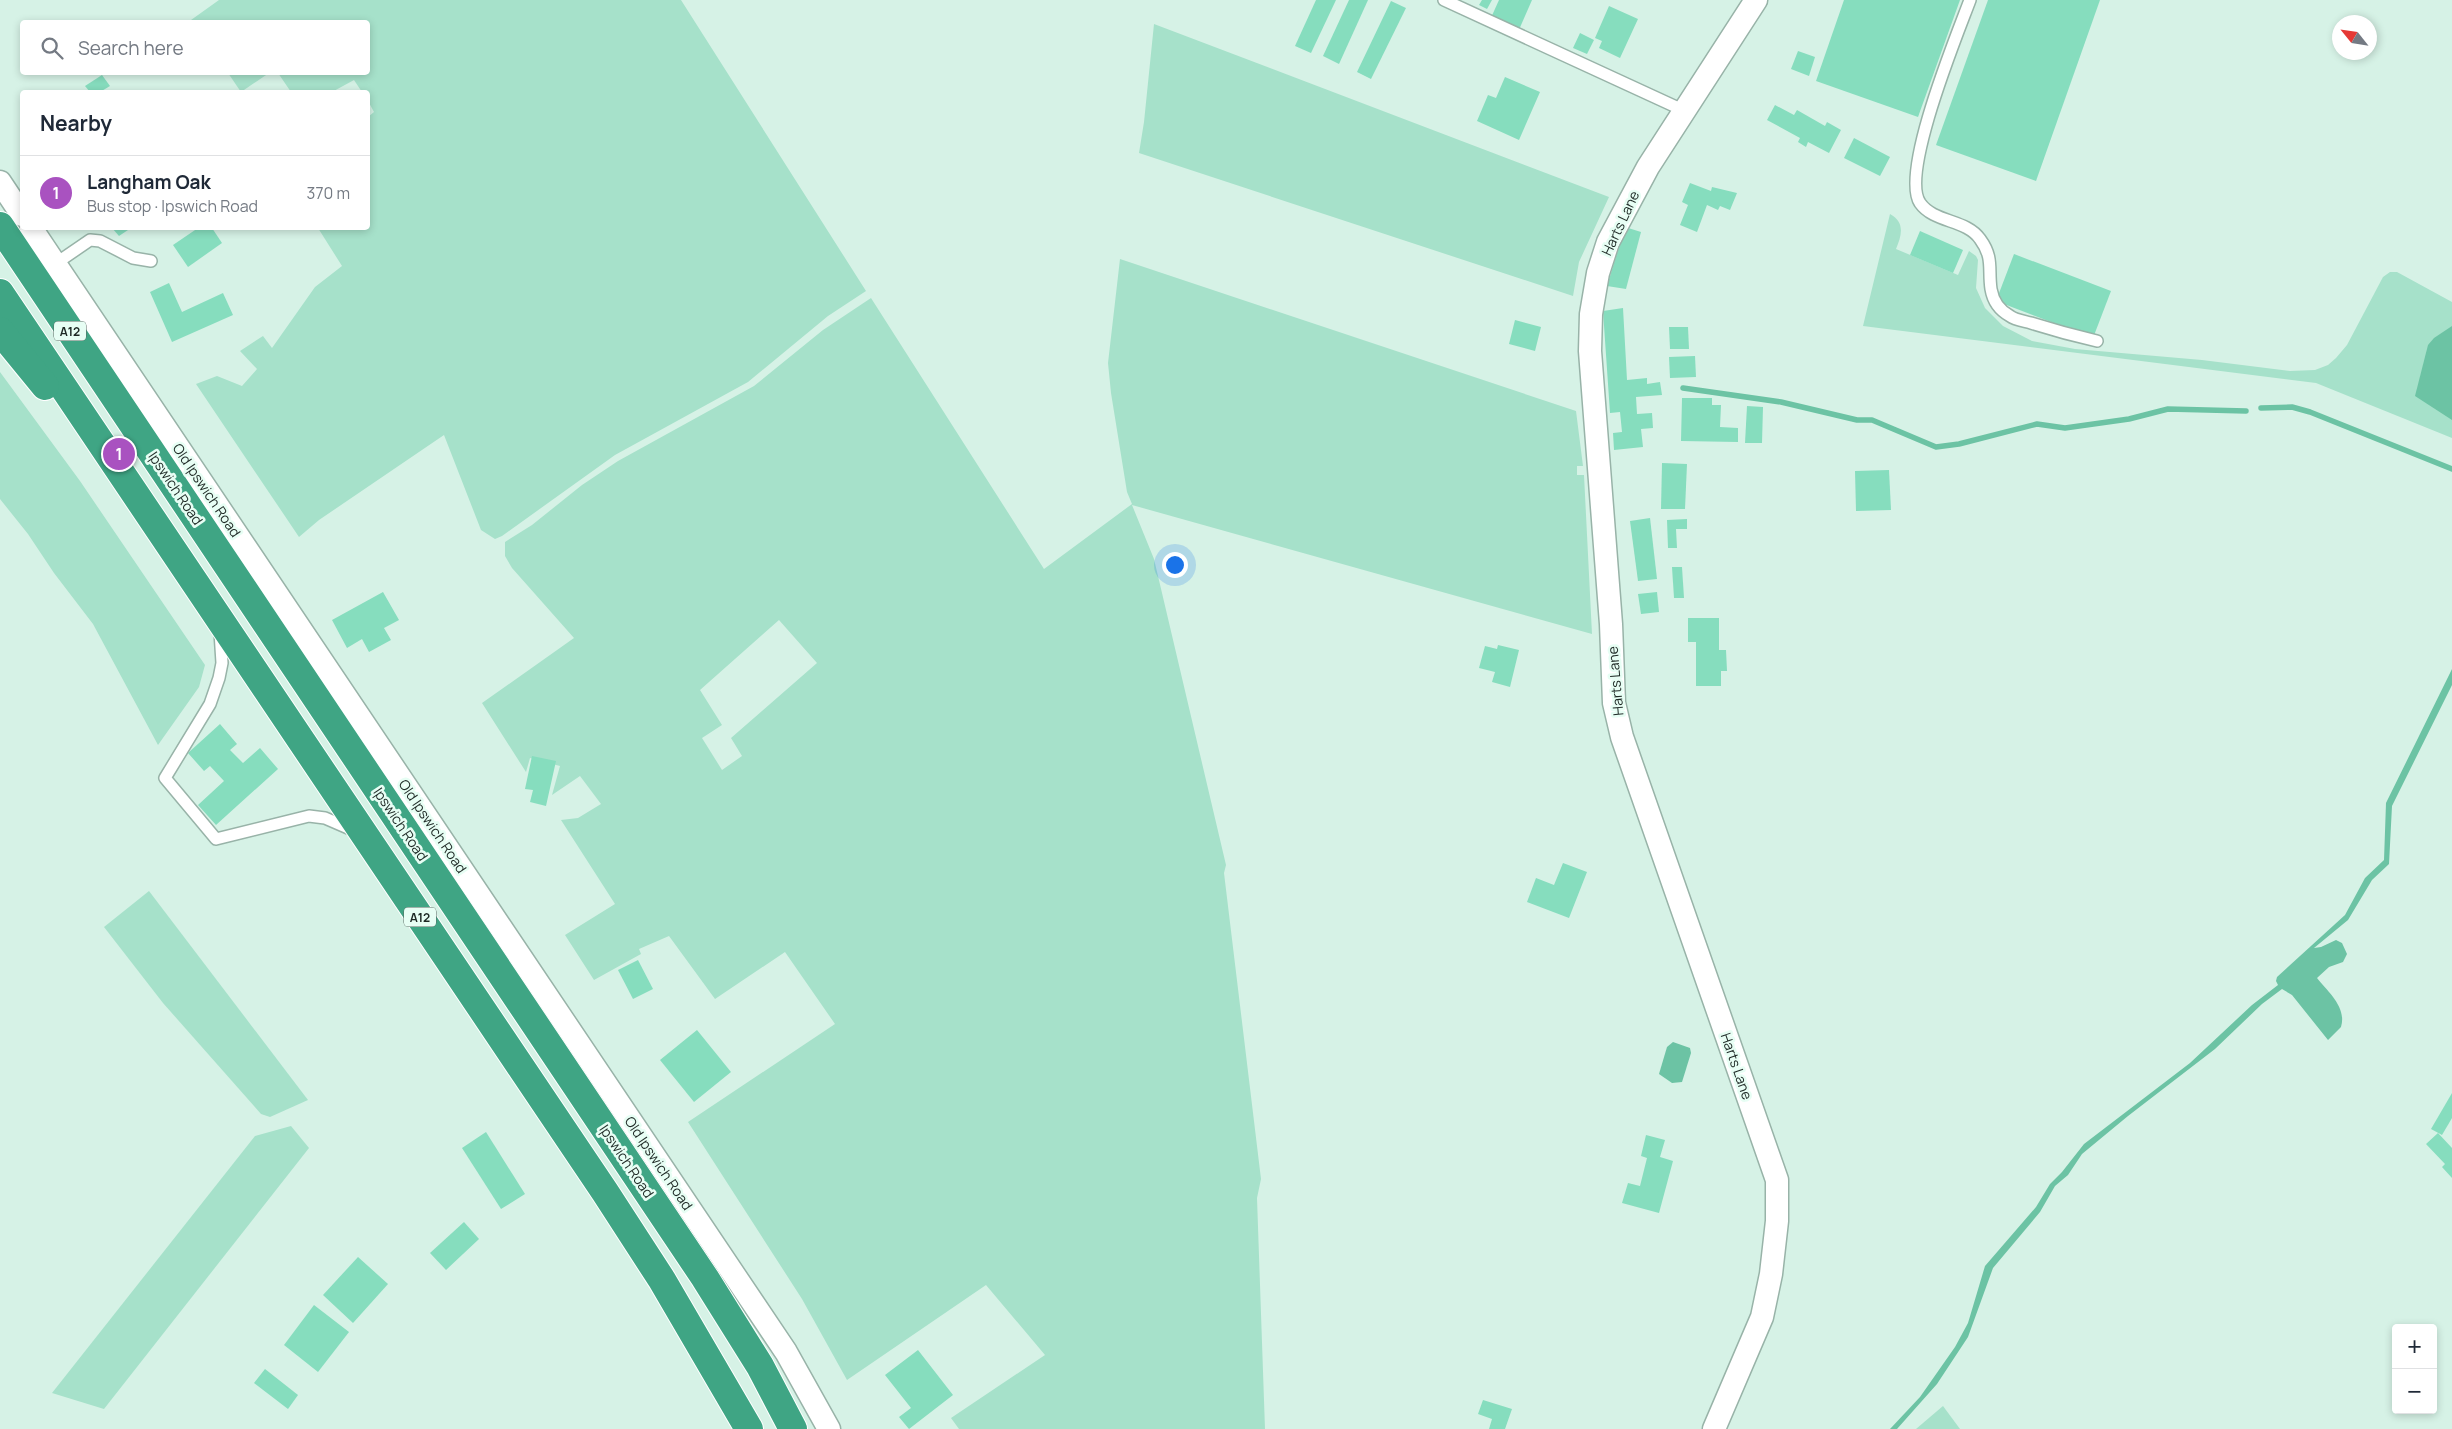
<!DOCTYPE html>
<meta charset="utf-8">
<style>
body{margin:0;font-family:Manrope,sans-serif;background:#f6f6f7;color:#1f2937}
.controls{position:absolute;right:15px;bottom:15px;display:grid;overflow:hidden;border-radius:5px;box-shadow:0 2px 8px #0003}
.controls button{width:45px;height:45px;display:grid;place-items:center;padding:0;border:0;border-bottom:1px solid #e0e1e3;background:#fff;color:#1f2937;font:25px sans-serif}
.compass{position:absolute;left:2332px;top:15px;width:45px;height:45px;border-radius:50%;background:#fff;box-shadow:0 2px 8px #0003;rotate:300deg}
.you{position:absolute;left:1174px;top:564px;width:18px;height:18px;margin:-12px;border:4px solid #fff;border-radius:50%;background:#1a73e8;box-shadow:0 0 0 8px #1a73e833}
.badge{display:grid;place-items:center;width:32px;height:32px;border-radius:50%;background:#a952c0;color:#fff;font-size:16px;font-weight:700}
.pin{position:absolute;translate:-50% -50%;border:2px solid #fff;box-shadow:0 1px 5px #0006}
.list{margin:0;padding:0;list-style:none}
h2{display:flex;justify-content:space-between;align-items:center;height:65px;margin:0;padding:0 20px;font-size:21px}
h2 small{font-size:16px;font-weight:400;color:#747a83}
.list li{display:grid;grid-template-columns:32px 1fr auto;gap:15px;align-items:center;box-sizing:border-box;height:75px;padding:0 20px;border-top:1px solid #e0e1e3}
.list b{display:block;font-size:19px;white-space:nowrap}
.list p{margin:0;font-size:16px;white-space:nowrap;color:#747a83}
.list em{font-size:16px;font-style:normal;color:#747a83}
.icon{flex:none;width:28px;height:28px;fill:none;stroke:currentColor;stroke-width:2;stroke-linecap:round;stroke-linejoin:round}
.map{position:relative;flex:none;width:2452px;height:1429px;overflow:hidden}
.search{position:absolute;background:#fff;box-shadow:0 2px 8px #0003;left:20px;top:20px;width:350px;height:55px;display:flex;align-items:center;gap:12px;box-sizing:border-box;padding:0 18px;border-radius:5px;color:#747a83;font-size:19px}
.panel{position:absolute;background:#fff;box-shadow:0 2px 8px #0003;left:20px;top:90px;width:350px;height:140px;border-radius:5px}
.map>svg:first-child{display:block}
.green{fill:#a6e1ca;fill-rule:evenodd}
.water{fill:#6cc3a4}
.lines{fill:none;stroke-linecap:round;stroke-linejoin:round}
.stream{stroke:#6cc3a4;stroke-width:5.5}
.building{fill:#86ddbe}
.lane-casing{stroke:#98b3a8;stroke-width:14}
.street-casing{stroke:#98b3a8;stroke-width:25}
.highway-casing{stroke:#fff;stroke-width:30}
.lane{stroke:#fff;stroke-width:11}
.street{stroke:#fff;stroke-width:22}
.highway{stroke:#3fa584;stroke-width:28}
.labels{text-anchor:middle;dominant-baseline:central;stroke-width:5;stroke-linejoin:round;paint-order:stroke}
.shield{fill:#e7fef4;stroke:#5a6862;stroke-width:1}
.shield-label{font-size:12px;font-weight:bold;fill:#1d2824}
.street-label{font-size:14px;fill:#1d2824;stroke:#e7fef4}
</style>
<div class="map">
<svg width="2452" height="1429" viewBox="0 0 2452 1429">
<rect width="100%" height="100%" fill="#d6f2e6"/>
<!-- green -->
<g class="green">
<polygon points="219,0 681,0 866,291 828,316 748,382 615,455 502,536 495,539 481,530 444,435 319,520 299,537 196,384 217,376 242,386 257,369 240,351 263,336 272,348 315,287 342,266 318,228 368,228 368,117 374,112 368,101 368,92 362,92 354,80 332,92 291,92 278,73 368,72 368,22 193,22 191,20"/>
<polygon points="1154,24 1609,197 1579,262 1573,296 1139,153 1144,122"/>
<polygon points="228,73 269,73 241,92"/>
<path d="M1890 214C1905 222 1902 235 1896 249L1958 275 1969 251 1976 256 1978 260 1976 288 1985 308 2003 326 2032 341 2075 349 2202 360 2290 371 2315 370 2328 365 2336 358 2347 345 2383 277 2390 272H2397L2452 302V438L2316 383 1863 326Z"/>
<path d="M1120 259 1576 411 1583 466H1577V475H1584L1592 634 1132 505 1154 559 1226 865 1224 873 1261 1179 1257 1198 1265 1429H959L951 1418 1045 1355 986 1285 847 1380 802 1299 688 1122 835 1024 785 952 715 999 669 936 639 949 641 954 594 980 565 935 615 904 561 820 578 818 601 804 580 776 552 795 560 766 530 758 526 772 482 703 574 638 512 568 505 556V542L532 525 582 485 618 461 754 386 823 330 871 298 1044 569 1132 504 1127 492 1111 393 1108 363ZM779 620 817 663 731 738 742 756 722 770 702 738 722 725 700 690Z"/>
<polygon points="0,372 80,481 205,665 199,687 158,745 93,624 54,573 28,534 0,499"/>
<polygon points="149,891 308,1100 270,1117 261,1114 163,1003 104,927"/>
<polygon points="291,1126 309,1148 104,1409 52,1393 255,1136"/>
<polygon points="1943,1406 1960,1429 1916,1429"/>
</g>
<!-- water -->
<g class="water">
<polygon points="2452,326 2452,420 2415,396 2428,345 2434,338"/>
<path d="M2452 669V685L2392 806 2389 864 2372 880 2348 920 2314 948 2321 947 2336 940 2342 943 2347 954 2343 962 2329 967 2317 978C2328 992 2347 1007 2341 1027L2328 1040 2292 995 2282 989 2262 1004 2215 1049 2128 1116 2082 1154 2068 1175 2055 1186 2040 1212 1993 1268 1968 1337 1937 1384 1897 1429H1890L1920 1397 1955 1347 1968 1323 1985 1266 2036 1207 2050 1184 2062 1172 2084 1144 2190 1063 2252 1005 2278 985 2276 981 2277 977 2345 915 2365 878 2384 860 2386 803Z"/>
<polygon points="1673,1042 1690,1048 1691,1053 1682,1082 1672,1083 1659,1074 1667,1047"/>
</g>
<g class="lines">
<!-- stream -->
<g class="stream">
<polyline points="1683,388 1781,402 1857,420 1872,420 1936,447 1959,444 2037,424 2065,428 2129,419 2168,409 2246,411"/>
<polyline points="2261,408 2292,407 2310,412 2452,469"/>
</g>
</g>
<!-- building -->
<g class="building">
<polygon points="1316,0 1336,0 1311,53 1295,46"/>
<polygon points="1349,0 1368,0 1339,64 1323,56"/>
<polygon points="1482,0 1492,0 1487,9 1479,5"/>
<polygon points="1499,0 1532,0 1518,32 1490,20"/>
<polygon points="1844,0 1960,0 1918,117 1816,81"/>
<polygon points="1988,0 2100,0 2036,181 1936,145"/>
<polygon points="1391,1 1406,8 1371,79 1357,72"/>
<polygon points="1609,6 1638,19 1620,58 1599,48 1602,41 1595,38"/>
<polygon points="1580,33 1594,40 1587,54 1573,48"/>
<polygon points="1798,51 1815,57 1809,76 1791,69"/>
<polygon points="102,75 110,86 100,92 90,92 85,86"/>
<polygon points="1505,77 1540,92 1519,140 1477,121 1488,95 1496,98"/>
<polygon points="1775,105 1794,115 1797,110 1825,126 1827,122 1841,130 1829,153 1808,142 1806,147 1798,142 1800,138 1767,120"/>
<polygon points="1854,138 1890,157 1880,176 1844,158"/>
<polygon points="1690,183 1711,191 1712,187 1737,193 1730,210 1720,206 1718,210 1707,205 1697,232 1680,225 1688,205 1682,202"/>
<polygon points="1625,227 1641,232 1626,289 1607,286"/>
<polygon points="112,228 131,228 119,236"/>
<polygon points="198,228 212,228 222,243 188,267 173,245"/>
<polygon points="1920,231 1963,250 1953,273 1910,255"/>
<polygon points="2014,254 2111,291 2093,338 1996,301"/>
<polygon points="169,283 182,312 223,293 233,315 172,342 150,292"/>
<polygon points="1623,308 1627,380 1647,378 1647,384 1660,382 1662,395 1636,397 1637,414 1652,413 1653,428 1641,429 1643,447 1614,450 1613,433 1622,432 1620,412 1610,413 1603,311"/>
<polygon points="1515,320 1541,327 1535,351 1509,344"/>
<polygon points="1669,327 1688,327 1689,349 1670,349"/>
<polygon points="1695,356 1696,377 1670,378 1669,357"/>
<polygon points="1682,398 1712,398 1712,405 1721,405 1720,427 1738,428 1738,442 1681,441"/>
<polygon points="1747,406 1763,407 1762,443 1745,443"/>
<polygon points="1662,463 1687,464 1685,509 1661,509"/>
<polygon points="1889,470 1891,510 1856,511 1855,471"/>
<polygon points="1650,518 1657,579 1638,581 1630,521"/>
<polygon points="1687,519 1687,529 1676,529 1677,548 1668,548 1667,520"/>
<polygon points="1672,567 1682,567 1684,598 1674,598"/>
<polygon points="383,592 399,620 384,628 391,640 369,652 362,639 347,648 332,620"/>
<polygon points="1657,592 1659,612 1641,614 1638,594"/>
<polygon points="1688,618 1719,618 1719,650 1726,650 1727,671 1721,671 1721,686 1696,686 1696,642 1688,642"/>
<polygon points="1498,645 1519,650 1510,687 1492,682 1495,672 1479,668 1485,646 1497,649"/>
<polygon points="220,724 237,744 230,750 243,763 260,748 278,769 216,825 198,805 224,781 210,766 204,771 188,753"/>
<polygon points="532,756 556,761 546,806 530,802 533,790 525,789"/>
<polygon points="1563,863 1587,872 1569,918 1527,902 1536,878 1554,885"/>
<polygon points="638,960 653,989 633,999 618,970"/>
<polygon points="697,1030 731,1072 694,1102 660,1060"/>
<polygon points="2452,1093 2452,1118 2442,1135 2431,1129"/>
<polygon points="486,1132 525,1194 501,1209 462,1148"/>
<polygon points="2438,1133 2452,1148 2452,1178 2442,1167 2445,1164 2426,1144"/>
<polygon points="1646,1135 1665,1140 1660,1157 1673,1161 1659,1213 1622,1203 1628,1183 1640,1186 1647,1158 1641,1156"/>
<polygon points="464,1222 479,1239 446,1270 430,1253"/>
<polygon points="358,1257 388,1284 353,1323 323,1295"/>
<polygon points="314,1305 349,1332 318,1372 284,1345"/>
<polygon points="918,1350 953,1395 909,1429 899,1417 911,1408 885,1375"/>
<polygon points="265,1369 298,1395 288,1409 254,1383"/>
<polygon points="1483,1400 1512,1409 1505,1429 1489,1429 1492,1419 1478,1414"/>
</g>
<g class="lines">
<defs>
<g id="lane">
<polyline points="1444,0 1685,111"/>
<path d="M1970 0C1957 35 1900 173 1920 203 1934 223 1966 219 1980 239 1994 258 1988 269 1991 289 1993 301 1999 310 2010 316 2015 320 2024 321 2031 323 2053 330 2075 336 2097 341"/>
<polyline points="55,264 90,240 100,241 133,258 151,261"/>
<polyline points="220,632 222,663 219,678 210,704 165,778 216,839 309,816 325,818 355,831"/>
</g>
<g id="street">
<polyline points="0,182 22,215"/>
<polyline points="31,228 786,1352 829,1429"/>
<polyline points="1714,1429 1762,1317 1771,1274 1777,1221 1777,1180 1622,737 1614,703 1611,624 1590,351 1591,314 1598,273 1608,242 1648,167 1756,0"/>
</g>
<g id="highway">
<polyline points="0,226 705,1278 760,1366 793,1429"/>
<polyline points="0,293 605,1192 662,1280 749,1429"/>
<polyline points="0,331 45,386"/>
</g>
</defs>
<!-- lane casing -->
<use href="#lane" class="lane-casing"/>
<!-- street casing -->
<use href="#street" class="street-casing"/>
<!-- highway casing -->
<use href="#highway" class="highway-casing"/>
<!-- lane -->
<use href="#lane" class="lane"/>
<!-- street -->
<use href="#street" class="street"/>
<!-- highway -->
<use href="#highway" class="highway"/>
</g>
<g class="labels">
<!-- shield labels -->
<g class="shield">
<rect x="54" y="321.5" width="32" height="19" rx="4"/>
<rect x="404" y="907.5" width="32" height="19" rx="4"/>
</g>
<g class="shield-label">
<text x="70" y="331">A12</text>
<text x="420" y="917">A12</text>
</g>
<!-- street labels -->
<g class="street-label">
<text transform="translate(1620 223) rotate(-65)">Harts Lane</text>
<text transform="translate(176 488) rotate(56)">Ipswich Road</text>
<text transform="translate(207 490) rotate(56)">Old Ipswich Road</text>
<text transform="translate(1615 681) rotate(-95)">Harts Lane</text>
<text transform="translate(401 824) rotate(56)">Ipswich Road</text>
<text transform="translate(433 826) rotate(56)">Old Ipswich Road</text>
<text transform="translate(1737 1066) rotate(71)">Harts Lane</text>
<text transform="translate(627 1161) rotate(56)">Ipswich Road</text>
<text transform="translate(659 1163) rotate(56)">Old Ipswich Road</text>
</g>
</g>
</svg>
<div class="controls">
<button>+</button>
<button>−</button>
</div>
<svg class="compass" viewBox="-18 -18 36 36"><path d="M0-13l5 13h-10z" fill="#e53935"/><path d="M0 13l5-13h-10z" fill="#747a83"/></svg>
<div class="you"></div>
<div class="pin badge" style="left:119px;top:454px">1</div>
<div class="search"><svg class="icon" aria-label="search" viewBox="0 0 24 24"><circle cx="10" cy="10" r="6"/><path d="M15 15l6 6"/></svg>Search here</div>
<section class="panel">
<h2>Nearby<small></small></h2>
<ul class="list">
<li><span class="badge">1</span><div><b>Langham Oak</b><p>Bus stop · Ipswich Road</p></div><em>370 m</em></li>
</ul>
</section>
</div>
